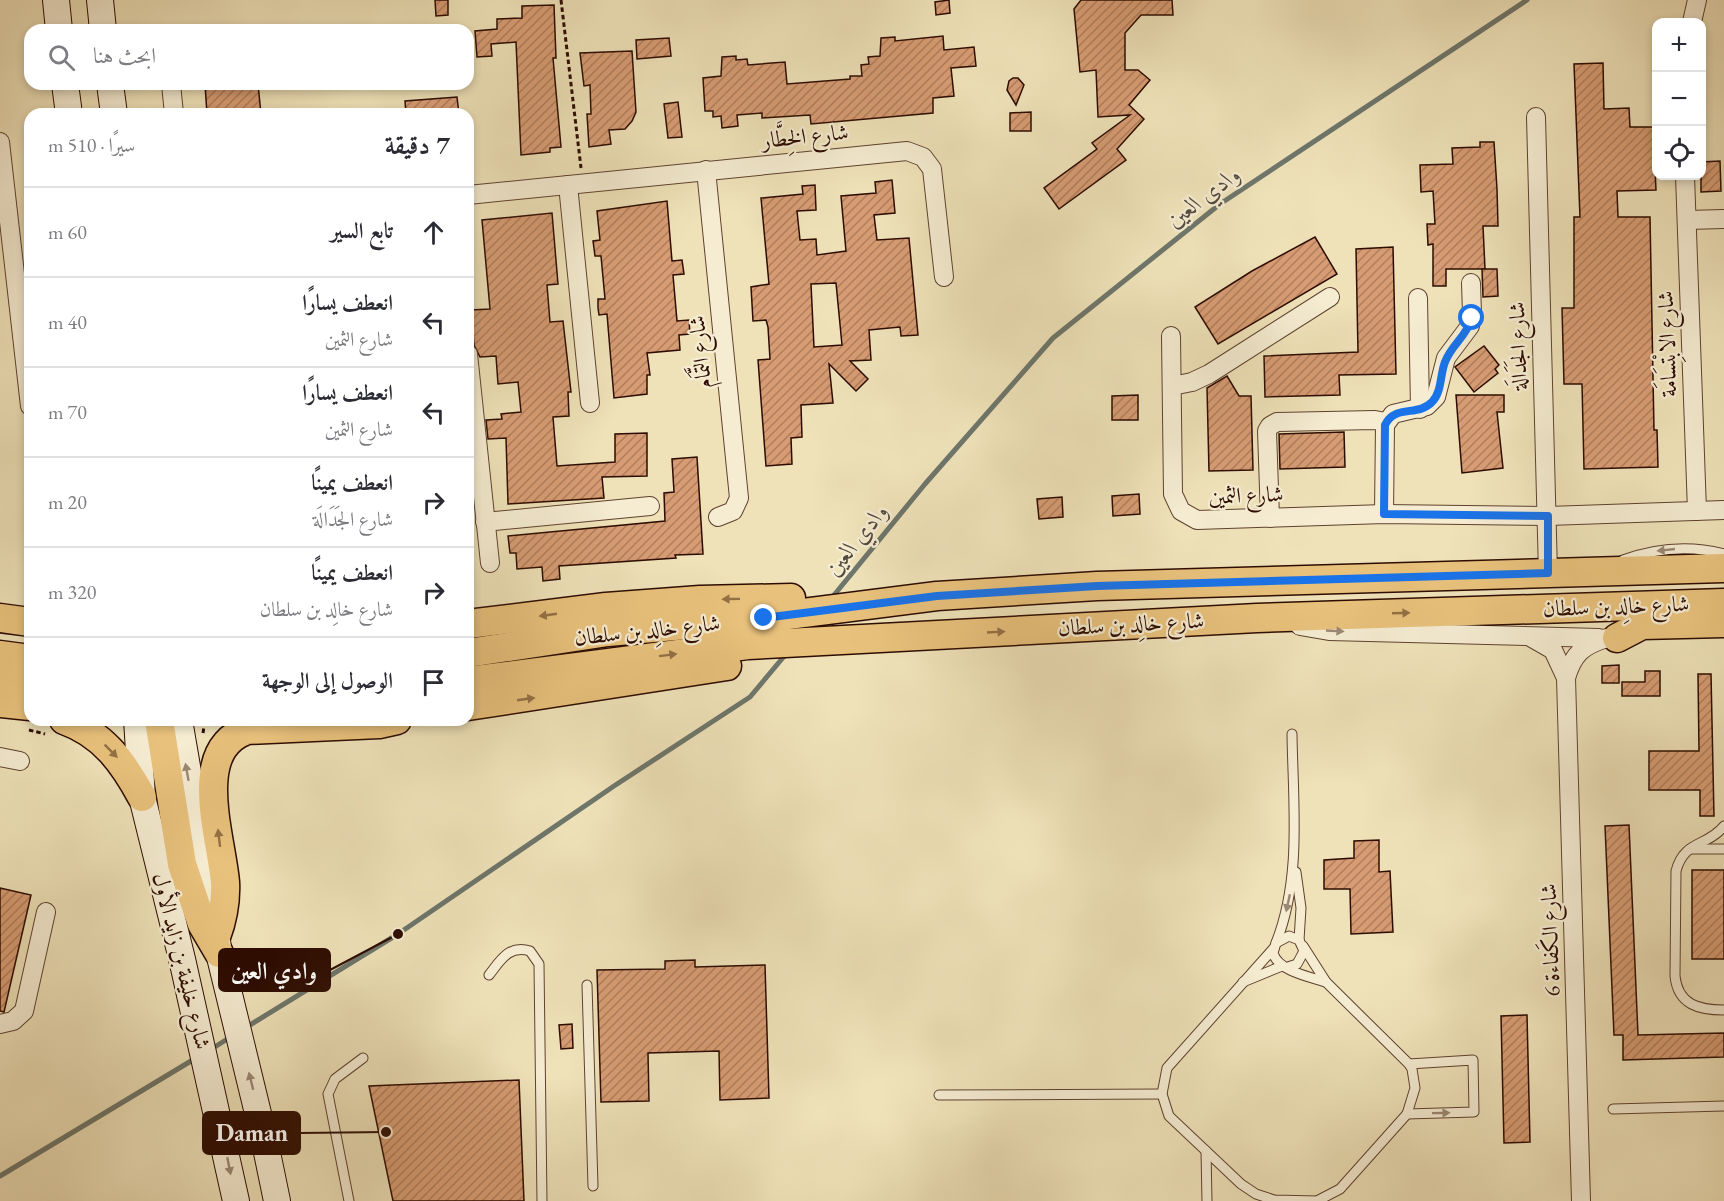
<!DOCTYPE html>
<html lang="ar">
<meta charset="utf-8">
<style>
body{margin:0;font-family:"EB Garamond",Amiri,serif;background:#f7f7f7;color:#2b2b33;direction:rtl}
.controls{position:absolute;right:18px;top:18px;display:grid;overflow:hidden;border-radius:12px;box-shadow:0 3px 9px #0003}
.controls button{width:54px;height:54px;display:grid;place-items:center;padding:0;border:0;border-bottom:2px solid #e1e1e2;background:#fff;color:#2b2b33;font:30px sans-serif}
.stop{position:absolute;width:18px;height:18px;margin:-14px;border:4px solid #1a73e8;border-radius:50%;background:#fff}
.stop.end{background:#1a73e8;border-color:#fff;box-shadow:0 2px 6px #0008}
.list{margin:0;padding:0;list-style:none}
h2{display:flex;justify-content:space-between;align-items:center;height:78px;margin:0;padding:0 24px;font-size:26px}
h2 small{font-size:20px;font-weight:400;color:#7c7c81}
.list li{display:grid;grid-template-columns:39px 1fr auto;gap:18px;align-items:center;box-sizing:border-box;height:90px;padding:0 24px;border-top:2px solid #e1e1e2}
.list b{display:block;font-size:22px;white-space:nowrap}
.list p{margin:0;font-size:20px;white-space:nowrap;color:#7c7c81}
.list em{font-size:20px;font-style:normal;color:#7c7c81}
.icon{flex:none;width:33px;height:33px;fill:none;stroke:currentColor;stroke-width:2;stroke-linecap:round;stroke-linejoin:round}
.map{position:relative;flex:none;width:1724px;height:1201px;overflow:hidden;direction:ltr}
.search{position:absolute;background:#fff;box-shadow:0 3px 9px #0003;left:24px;top:24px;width:450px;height:66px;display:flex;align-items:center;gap:15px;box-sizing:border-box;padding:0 21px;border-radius:18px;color:#7c7c81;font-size:22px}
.panel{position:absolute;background:#fff;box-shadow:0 3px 9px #0003;left:24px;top:108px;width:450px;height:618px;border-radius:18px;direction:rtl}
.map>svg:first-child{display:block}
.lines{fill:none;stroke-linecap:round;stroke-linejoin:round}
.stream{stroke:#6e766b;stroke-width:5}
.building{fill:url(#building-hatch);stroke:#2d0c01;stroke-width:1.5;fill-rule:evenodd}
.service-casing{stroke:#5e422f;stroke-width:11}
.minor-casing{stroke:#5e422f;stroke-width:20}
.secondary-casing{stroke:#2d0c01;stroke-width:28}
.primary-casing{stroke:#2d0c01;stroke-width:31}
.path{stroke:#2d0c01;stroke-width:3;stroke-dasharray:4.5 3;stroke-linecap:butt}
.service{stroke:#f5ecd2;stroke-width:9}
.minor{stroke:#f5ecd2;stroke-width:18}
.secondary{stroke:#f5ecd2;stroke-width:26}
.primary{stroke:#e8c17c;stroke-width:28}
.oneway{fill:#9b8774}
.oneway2{fill:#947045}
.route{stroke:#1a73e8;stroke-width:8}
.labels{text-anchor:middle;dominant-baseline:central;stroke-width:4.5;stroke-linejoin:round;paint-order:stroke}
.street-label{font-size:22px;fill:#2d0c01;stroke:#f5ecd2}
.water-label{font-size:24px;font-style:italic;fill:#534a3f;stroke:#f5ecd2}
.leader{fill:none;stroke:#2d0c01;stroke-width:2}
.callout-dot{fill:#2d0c01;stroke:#f5ecd2;stroke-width:2}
.callout{fill:#2d0c01;stroke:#2d0c01;stroke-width:2}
.callout-label{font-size:24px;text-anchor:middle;font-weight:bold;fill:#fff}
</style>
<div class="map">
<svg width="1724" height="1201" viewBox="0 0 1724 1201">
<defs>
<pattern id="building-hatch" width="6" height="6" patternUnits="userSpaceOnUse" patternTransform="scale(1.5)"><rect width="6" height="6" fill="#d79c73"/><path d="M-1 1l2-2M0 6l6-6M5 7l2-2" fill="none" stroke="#af7e5c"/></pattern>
</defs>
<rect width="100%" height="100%" fill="#efe2b9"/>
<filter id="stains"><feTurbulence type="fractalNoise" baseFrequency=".00333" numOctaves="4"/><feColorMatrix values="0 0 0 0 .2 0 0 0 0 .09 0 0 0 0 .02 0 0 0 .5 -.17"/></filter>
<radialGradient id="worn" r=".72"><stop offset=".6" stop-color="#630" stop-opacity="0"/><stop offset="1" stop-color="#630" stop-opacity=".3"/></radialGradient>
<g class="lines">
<!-- stream -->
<g class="stream">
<polyline points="830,600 925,484 1053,338 1220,204 1527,0"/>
<polyline points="245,1028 398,934 614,786 750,697 786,654"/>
<polyline points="210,1050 232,1036"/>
<polyline points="0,1176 196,1058"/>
</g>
</g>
<!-- building -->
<g class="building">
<polygon points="435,0 448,0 448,15 436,16"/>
<polygon points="949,0 950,13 936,15 935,2"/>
<polygon points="1081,0 1172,0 1173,15 1141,15 1125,33 1125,70 1138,70 1150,80 1129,105 1144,119 1117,149 1126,160 1059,209 1044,188 1097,149 1092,143 1130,115 1098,117 1096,70 1080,72 1074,9"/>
<polygon points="554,5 556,58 553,58 561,147 550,148 550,152 521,155 516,42 491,44 492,56 477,57 475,31 497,29 497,19 522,18 522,6"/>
<polygon points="943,36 944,50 974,47 976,66 951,68 954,96 933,98 933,113 811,124 810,115 762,118 762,113 737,115 738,126 722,128 721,116 713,117 713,111 705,111 703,78 721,76 722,57 736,56 736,60 747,59 748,65 785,62 787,84 850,79 850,76 862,76 861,65 869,64 868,57 880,56 881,38 895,37 895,41"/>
<polygon points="669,38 671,56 637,59 636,40"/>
<polygon points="632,51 636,112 632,121 625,129 609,130 611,144 589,147 587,114 591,114 590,85 584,86 580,53"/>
<polygon points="1603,63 1604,109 1629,108 1630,127 1653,127 1656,190 1617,191 1618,217 1650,217 1654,430 1657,430 1658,467 1584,469 1582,384 1564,384 1562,308 1574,308 1574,217 1580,217 1574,64"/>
<polygon points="1013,78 1018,78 1024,85 1016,105 1007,90 1009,81"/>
<polygon points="205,84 258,84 261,114 207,114"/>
<polygon points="457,97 459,114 406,114 405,101"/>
<polygon points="678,102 682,137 668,138 664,104"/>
<polygon points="1031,112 1031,131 1010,131 1010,113"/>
<polygon points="1480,142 1494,142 1497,189 1498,226 1483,226 1485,269 1446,269 1446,286 1433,286 1433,244 1428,245 1427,224 1435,224 1433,191 1421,192 1420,165 1453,164 1452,148 1480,147"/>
<polygon points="1720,161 1721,191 1701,192 1701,162"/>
<path d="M892 180 895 213 874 215 877 240 909 238 918 335 901 336 900 327 869 330 871 360 850 361 868 379 856 391 829 364 833 403 801 405 802 437 791 438 792 464 766 466 758 360 770 359 768 327 766 320 753 321 751 287 769 284 761 198 803 194 802 186 815 185 816 210 797 211 800 240 816 239 817 255 846 251 841 196 876 193 875 182ZM836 283 842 345 814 347 811 284Z"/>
<polygon points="667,201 672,261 682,260 684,274 673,275 677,321 689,320 690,334 679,335 680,350 647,353 650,375 647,375 647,394 614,398 607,314 599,315 598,308 598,299 605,299 601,256 595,256 593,241 600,240 597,211"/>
<polygon points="552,213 558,284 547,285 550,322 563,321 571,392 568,392 569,416 553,417 557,466 615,462 615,434 647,433 647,476 602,477 604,498 508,504 506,438 488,439 486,420 502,419 501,414 521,412 518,382 498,384 496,356 480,357 474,345 471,310 490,309 482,220"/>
<polygon points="1315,237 1337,274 1218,344 1195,307 1252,271"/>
<polygon points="1393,247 1396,374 1339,375 1340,395 1265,397 1264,356 1358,352 1356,249"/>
<polygon points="1482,269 1497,269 1498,296 1483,297"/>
<polygon points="1484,346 1499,365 1495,369 1498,373 1474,392 1455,367"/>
<polygon points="1227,376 1239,396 1251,396 1253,470 1209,471 1207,388"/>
<polygon points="1138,395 1138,420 1112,420 1112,396"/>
<polygon points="1456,395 1504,395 1504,412 1497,412 1503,468 1462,473"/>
<polygon points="1344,432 1345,467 1280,469 1279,434"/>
<polygon points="697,457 703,554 675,555 676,558 559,566 560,579 543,581 542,567 517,569 516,553 510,553 508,536 665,521 664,493 674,492 672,459"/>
<polygon points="1139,494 1140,514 1113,516 1112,496"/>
<polygon points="1062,497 1063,517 1039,519 1037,499"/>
<polygon points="1619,665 1619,683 1602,683 1602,666"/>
<polygon points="1645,671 1660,671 1660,696 1622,696 1622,682 1645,682"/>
<polygon points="1698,674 1711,674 1714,816 1700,816 1700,790 1649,790 1649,751 1699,751"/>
<polygon points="1629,825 1638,1035 1724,1033 1724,1057 1623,1060 1623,1035 1614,1035 1605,826"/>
<polygon points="1379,840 1379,872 1390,871 1393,932 1351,934 1350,889 1324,889 1324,860 1354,858 1354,841"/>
<rect x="1692" y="870" width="32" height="89"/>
<polygon points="0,888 31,895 4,1012 0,1011"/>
<polygon points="695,960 695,967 765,965 769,1098 720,1100 719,1051 648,1053 649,1101 601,1102 597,970 665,969 665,961"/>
<polygon points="1527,1015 1530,1142 1504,1143 1501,1016"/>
<polygon points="572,1024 573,1048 561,1049 559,1025"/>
<polygon points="519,1080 524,1201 393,1201 369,1086"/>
</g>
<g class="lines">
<defs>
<g id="service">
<path d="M1623 560C1656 548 1690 545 1724 554"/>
<path d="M1724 826C1707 847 1684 840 1676 871L1675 976C1678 1005 1699 1010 1724 1010"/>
<polyline points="1690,849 1724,849"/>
<polyline points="1296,872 1301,908 1299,940"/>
<path d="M1276 943C1302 877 1293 804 1292 734"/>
<polyline points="1303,946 1326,982 1409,1064 1412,1069 1415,1088 1407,1114 1340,1189 1317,1201"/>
<polyline points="1274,948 1167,1068 1162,1094 1169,1116 1241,1184 1256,1194 1274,1200 1317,1201"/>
<path d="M1288 967 1297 964 1304 951 1299 940 1289 936 1276 943 1273 953C1278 971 1310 977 1326 982"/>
<path d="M489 975C500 961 509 944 530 951L539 964 542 1201"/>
<polyline points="1243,982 1282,966"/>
<polyline points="587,985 593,1186"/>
<polyline points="939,1095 1162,1094"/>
<polyline points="1613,1109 1724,1106"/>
<polyline points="1407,1114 1474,1112 1473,1060 1409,1064"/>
<polyline points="1206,1151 1207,1201"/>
<polyline points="349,1201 328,1094 335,1079 363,1058"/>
</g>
<g id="minor">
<polyline points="1692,22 1697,0"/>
<polyline points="171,84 174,114"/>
<polyline points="1536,117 1548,573"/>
<polyline points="0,142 30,406"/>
<polyline points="706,170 739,498 733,511 718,517"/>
<polyline points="1685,176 1697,511"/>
<polyline points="568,185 590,403"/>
<polyline points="468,195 907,151 923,157 932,169 944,277"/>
<polyline points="1687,220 1724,219"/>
<polyline points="1418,298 1420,409"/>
<polyline points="1171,336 1173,494 1181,511 1197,520 1384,514 1548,516 1724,510"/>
<polyline points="468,354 490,563"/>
<polyline points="1172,386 1192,382 1209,374 1330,297"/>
<polyline points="1384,514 1385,425 1393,414 1427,406 1436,397 1446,358 1470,326 1472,313 1471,283"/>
<polyline points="1270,518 1267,431 1270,426 1277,422 1375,420 1386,422"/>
<polyline points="485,522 650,506"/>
<polyline points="1300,626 1329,631 1599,638"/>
<polyline points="1532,638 1553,650 1566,678"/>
<polyline points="0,757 20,761"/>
<polyline points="0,1024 13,1021 24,1011 46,912"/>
<path d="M1581 1201 1566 678C1573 654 1583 645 1607 638"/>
</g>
<g id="secondary">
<polyline points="56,0 59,30"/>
<polyline points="100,0 103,30"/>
<polyline points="65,84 69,114"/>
<polyline points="110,84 114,114"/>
<polyline points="137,720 142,797 182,959 236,1201"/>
<polyline points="179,720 219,953 264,1138 277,1201"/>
</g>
<g id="primary">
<polyline points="0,618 30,622"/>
<polyline points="468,624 606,607 700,600 791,598"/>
<polyline points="1617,638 1642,625 1724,623"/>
<polyline points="468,653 608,632 764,618 937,596 1097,586 1724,568"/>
<polyline points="0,655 30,659"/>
<polyline points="468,681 748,645 1257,618 1724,603"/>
<polyline points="0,682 30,685"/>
<polyline points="0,703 30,706"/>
<polyline points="468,706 727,666"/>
<path d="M64 720C103 734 123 762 142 797"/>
<polyline points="159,720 182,864 202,924 219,953"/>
<path d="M216 937C223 918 226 901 225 882 221 836 190 750 247 730L379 724 397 720"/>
</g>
</defs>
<!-- service casing -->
<use href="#service" class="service-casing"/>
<!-- minor casing -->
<use href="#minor" class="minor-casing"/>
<!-- secondary casing -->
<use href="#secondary" class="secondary-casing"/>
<!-- primary casing -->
<use href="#primary" class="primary-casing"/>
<!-- path -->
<g class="path">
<polyline points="561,0 581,168"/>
<polyline points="29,730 45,734"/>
<polyline points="203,733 205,720"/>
</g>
<!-- service -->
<use href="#service" class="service"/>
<!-- minor -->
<use href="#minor" class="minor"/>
<!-- secondary -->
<use href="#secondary" class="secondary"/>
<!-- primary -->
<use href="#primary" class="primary"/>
</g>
<!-- one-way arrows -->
<defs><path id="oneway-solid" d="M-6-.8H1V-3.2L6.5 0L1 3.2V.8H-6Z" transform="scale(1.5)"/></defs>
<g class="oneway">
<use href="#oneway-solid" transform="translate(1666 550) rotate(174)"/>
<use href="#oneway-solid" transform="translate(1335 631) rotate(3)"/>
<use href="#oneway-solid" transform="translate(187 772) rotate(-100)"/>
<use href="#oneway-solid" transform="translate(1288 903) rotate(102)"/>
<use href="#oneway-solid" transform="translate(251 1081) rotate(-104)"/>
<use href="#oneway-solid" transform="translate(1441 1113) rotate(-1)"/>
<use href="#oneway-solid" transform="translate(229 1166) rotate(79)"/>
</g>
<g class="oneway2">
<use href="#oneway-solid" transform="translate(731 599) rotate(179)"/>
<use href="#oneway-solid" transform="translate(1401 613) rotate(-2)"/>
<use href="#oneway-solid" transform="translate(548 615) rotate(172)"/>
<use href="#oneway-solid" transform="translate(996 632) rotate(-3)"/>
<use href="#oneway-solid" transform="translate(668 655) rotate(-7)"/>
<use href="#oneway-solid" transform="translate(526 699) rotate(-8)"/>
<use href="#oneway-solid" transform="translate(111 751) rotate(45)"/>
<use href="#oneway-solid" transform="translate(219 838) rotate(-97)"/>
</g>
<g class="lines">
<!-- route -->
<path class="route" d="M764 618 937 596 1097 586 1548 573V516L1384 514 1385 425C1395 404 1418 417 1432 402 1442 392 1440 374 1445 362 1451 345 1467 336 1472 318"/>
</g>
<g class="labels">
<!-- street labels -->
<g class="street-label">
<text transform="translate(805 136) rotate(-6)">شارع الخِطَّار</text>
<text transform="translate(1667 344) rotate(-92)">شارع الابْتِسَامَة</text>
<text transform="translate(1518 346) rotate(-92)">شارع الجَدَالَة</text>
<text transform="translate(700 352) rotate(-96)">شارع التَّمَام</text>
<text transform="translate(1246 495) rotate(-2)">شارع الثمين</text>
<text transform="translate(1616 606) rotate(-2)">شارع خالِد بن سلطان</text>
<text transform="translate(1131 624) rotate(-3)">شارع خالِد بن سلطان</text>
<text transform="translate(647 630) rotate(-6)">شارع خالِد بن سلطان</text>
<text transform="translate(1550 940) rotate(-92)">شارع الكَفاءة 6</text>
<text transform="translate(182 961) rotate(76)">شارع خليفة بن زايد الأول</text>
</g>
<!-- water labels -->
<g class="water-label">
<text transform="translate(1203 196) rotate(-37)">وادي العين</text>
<text transform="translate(856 539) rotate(-51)">وادي العين</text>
</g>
</g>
<!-- callouts -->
<path class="leader" d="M398 934L330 970M386 1132L300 1133"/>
<g class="callout-dot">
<circle cx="398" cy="934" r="6"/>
<circle cx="386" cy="1132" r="6"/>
</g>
<g class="callout">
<rect x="219" y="949" width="111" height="42" rx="6"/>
<rect x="203" y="1112" width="97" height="42" rx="6"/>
</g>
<g class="callout-label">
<text x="274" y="979">وادي العين</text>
<text x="252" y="1141">Daman</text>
</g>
<rect width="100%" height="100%" filter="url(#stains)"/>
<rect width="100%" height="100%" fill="url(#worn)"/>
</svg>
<div class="controls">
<button>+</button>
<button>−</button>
<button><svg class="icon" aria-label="locate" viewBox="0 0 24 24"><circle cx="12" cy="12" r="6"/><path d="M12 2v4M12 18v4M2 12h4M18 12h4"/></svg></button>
</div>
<div class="stop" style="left:1472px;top:318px"></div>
<div class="stop end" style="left:764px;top:618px"></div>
<div class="search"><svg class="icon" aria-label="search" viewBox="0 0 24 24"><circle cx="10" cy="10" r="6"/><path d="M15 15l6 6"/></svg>ابحث هنا</div>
<section class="panel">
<h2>7 دقيقة<small>سيرًا · 510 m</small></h2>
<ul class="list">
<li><svg class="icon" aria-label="ahead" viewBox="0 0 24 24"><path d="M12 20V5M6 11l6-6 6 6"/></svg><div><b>تابع السير</b></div><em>60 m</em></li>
<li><svg class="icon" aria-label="left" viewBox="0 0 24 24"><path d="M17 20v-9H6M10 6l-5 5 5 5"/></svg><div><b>انعطف يسارًا</b><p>شارع الثمين</p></div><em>40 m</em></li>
<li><svg class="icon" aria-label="left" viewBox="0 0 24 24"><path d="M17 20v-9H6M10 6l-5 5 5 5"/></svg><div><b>انعطف يسارًا</b><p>شارع الثمين</p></div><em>70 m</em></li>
<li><svg class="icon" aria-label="right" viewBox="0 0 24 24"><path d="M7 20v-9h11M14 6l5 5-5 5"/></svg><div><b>انعطف يمينًا</b><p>شارع الجَدَالَة</p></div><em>20 m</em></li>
<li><svg class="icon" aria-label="right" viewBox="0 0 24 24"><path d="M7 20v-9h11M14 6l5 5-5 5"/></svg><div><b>انعطف يمينًا</b><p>شارع خالِد بن سلطان</p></div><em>320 m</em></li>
<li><svg class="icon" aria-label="arrive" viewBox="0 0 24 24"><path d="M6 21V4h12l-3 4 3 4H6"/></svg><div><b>الوصول إلى الوجهة</b></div></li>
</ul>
</section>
</div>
